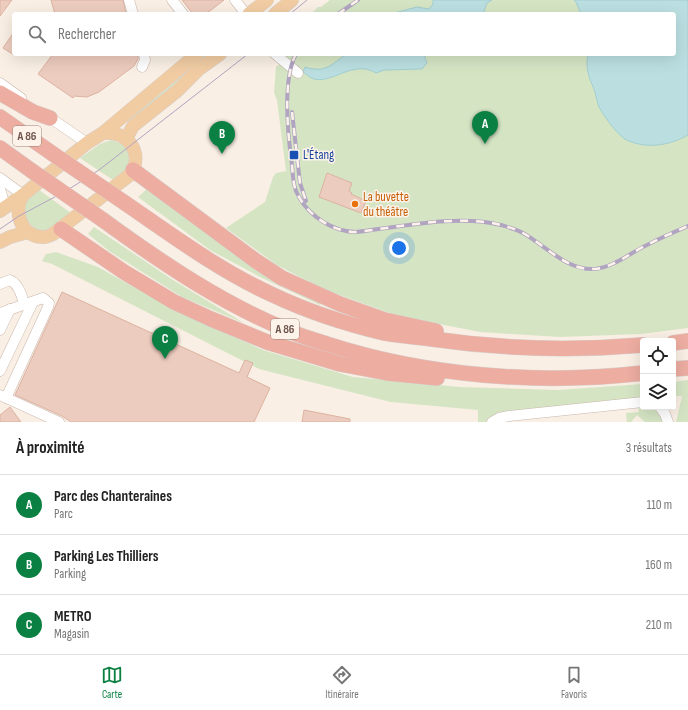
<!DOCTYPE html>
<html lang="fr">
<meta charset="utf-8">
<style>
body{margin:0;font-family:"Sofia Sans Condensed",sans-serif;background:#f6f6f6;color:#222}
.controls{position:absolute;right:12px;bottom:12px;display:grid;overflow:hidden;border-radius:4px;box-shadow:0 4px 16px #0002}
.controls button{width:36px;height:36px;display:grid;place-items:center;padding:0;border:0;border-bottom:1px solid #e0e0e0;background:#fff;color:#222;font:20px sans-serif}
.you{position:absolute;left:399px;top:248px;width:14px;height:14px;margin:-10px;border:3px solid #fff;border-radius:50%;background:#1a73e8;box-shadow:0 0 0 6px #1a73e833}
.badge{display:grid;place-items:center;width:26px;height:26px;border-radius:50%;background:#0b8043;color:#fff;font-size:13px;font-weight:700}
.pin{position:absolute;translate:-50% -33px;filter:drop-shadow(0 1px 2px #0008)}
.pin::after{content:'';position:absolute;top:21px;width:14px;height:12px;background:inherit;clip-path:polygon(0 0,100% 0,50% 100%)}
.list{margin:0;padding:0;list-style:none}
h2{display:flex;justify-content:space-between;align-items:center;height:52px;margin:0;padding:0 16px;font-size:17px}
h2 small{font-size:13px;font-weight:400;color:#767676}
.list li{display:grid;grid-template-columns:26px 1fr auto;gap:12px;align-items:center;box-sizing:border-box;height:60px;padding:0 16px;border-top:1px solid #e0e0e0}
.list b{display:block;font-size:15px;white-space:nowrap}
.list p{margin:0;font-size:13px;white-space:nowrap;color:#767676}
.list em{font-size:13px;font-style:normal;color:#767676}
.icon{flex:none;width:22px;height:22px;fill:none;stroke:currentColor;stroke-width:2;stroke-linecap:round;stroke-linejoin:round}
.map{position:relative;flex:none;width:688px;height:422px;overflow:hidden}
.search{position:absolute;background:#fff;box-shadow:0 4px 16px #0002;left:12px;right:12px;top:12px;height:44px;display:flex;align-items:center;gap:10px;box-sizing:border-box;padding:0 14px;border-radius:4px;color:#767676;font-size:15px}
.sheet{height:232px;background:#fff}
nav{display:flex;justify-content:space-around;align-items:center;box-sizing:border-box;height:56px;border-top:1px solid #e0e0e0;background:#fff;font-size:11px;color:#767676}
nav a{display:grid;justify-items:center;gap:2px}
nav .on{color:#0b8043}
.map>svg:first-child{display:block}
.green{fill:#d5e5c4}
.water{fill:#bbdfe1;stroke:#a2ced1}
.building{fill:#ecccbe;stroke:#ddb2a1}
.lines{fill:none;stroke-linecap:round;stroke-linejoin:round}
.minor-casing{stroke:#c9b6ac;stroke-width:11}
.major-casing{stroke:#d7cfcd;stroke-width:14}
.highway-casing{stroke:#d7cfcd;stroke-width:16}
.minor{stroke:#fff;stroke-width:10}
.major{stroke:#f1cca3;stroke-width:13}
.highway{stroke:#edada1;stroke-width:15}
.tram{stroke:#b1a4c1;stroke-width:1}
.rail-casing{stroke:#b1a4c1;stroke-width:4}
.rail{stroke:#fdf3ea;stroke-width:2.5;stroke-dasharray:8;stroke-linecap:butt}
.highway-bridge-casing{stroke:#d7cfcd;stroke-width:16;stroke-linecap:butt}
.highway-bridge{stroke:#edada1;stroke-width:15}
.transit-dot{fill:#1a4fb4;stroke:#fdf3ea;stroke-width:1.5}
.food-dot{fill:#e8710a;stroke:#fdf3ea;stroke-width:1.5}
.labels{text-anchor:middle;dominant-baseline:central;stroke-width:3;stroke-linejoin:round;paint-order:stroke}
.shield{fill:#fdf3ea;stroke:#9a847b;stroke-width:1}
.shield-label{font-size:12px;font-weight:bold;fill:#6f554c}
.transit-label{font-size:13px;fill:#164399;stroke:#fdf3ea;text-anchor:start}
.food-label{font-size:13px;fill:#c56008;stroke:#fdf3ea;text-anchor:start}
</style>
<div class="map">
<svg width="688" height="422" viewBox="0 0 688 422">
<rect width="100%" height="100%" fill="#f9efe4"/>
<!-- green -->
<g class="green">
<polygon points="330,0 688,0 688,328 641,334 560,337 480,332 398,316 323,289 277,265 226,228 265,202 273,177 276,173 286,171 277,100 274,93 276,67 282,62 281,54 674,54 674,14 311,14 318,7 321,7"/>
<polygon points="204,54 212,54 134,119 131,116 166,89"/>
<path d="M111 140C123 142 135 154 127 168 124 173 118 177 113 180L80 158 100 144Z"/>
<polygon points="148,188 322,302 320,305 260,277 210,250 138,197"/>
<path d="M39 190 71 213C65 218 58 225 51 229 35 237 18 216 27 201 30 197 36 194 39 190Z"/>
<polygon points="94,227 173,280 244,323 182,297 109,251 88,234"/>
<polygon points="56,252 98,267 171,308 263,350 353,377 460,387 557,390 643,384 643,399 496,414 486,422 478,422 478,410 391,402 259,369 52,264 42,261 46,254"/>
<polygon points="688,380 688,422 676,422 682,396 673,396 673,382"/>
<path d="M638 406C652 409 658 405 663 422H645L637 415 631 422H627L626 413 639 412Z"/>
</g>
<!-- water -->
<g class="water">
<polygon points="433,0 492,0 487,3 483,14 391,14 417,7 429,9 433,4"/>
<path d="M574 0H688V135C671 145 648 149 629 141 619 138 604 116 599 107 597 102 596 95 594 89 589 78 585 67 588 54H674V14H581L576 2Z"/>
<path d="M346 54H425V58L427 63 422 69 384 70 376 73C354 59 332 84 314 79 310 78 306 74 303 72L305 67C325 73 330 66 346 54Z"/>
</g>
<!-- building -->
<g class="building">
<polygon points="0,0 12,0 0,16"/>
<polygon points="51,0 123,0 126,14 55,14"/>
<polygon points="182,0 224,0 206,14 193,14"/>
<polygon points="14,32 14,55 3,48"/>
<polygon points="53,54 138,54 138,59 134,66 99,92 87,97 74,96 73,98 38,74"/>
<polygon points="327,173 352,183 349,191 352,193 351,194 366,201 361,213 319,197"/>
<polygon points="62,292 239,373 245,360 253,363 247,377 270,388 254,422 71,422 62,416 15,395"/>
<polygon points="10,407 21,422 0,422 0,415"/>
<polygon points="304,410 350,419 350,422 302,422"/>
</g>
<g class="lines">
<defs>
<g id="minor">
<polyline points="129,0 133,14"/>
<polyline points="172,0 183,14"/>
<polyline points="235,0 246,14"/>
<polyline points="275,54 298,73"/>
<polyline points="142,67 145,60 144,54"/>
<polyline points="0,83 21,98"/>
<polyline points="46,115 87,143"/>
<polyline points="0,178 23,195"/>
<polyline points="0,189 3,199 1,210"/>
<path d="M0 284 10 280C19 284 22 296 24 304"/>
<polyline points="0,313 43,298 49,303 48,307 6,398"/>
<polyline points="0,330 10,309"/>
<polyline points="0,371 33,302"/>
<polyline points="0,395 59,422"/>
<polyline points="660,407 665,414 668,422"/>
<polyline points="492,422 499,418 509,416 643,402"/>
</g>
<g id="major">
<polyline points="249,14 267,0"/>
<polyline points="275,14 292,0"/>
<path d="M103 133C127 131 144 151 131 174L53 234C51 235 47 237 44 237 22 238 12 212 23 195L87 143Z"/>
<polyline points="103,133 197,54"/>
<polyline points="126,139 133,126 177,91 199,69 220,54"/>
<polyline points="0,211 23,195"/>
<polyline points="0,242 10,237 28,232"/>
</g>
<g id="highway">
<polyline points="0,93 33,112 50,118"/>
<polyline points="0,117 53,154"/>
<polyline points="0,148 32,171"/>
<polyline points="133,170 256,261 282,278 340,304 385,320 436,331"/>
<path d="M125 203C173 236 220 271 273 295 309 312 346 324 384 333 400 336 417 337 432 339 502 349 573 351 643 345"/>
<path d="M103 220C162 263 224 305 292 332 303 337 315 340 327 344 426 376 539 385 643 373"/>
<polyline points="61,229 124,272 174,302 211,319 267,342 340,364 387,373 437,378"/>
<polyline points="673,343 688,341"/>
<polyline points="673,369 688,368"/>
</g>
</defs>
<!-- minor casing -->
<use href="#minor" class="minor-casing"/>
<!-- major casing -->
<use href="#major" class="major-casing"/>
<!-- highway casing -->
<use href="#highway" class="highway-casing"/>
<!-- minor -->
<use href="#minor" class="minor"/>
<!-- major -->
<use href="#major" class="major"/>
<!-- highway -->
<use href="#highway" class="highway"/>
<!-- tram -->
<g class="tram">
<polyline points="290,14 307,0"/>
<polyline points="0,229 19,216 66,191 99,170 248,54"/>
</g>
<defs>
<g id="rail">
<polyline points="338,14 358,0"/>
<path d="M296 54C282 80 288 136 292 165 293 176 293 188 299 197 310 217 334 232 356 232 400 227 458 214 501 225 508 227 516 229 523 233 546 246 567 271 595 269 614 267 630 253 647 245 660 238 674 232 688 226"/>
<polyline points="292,112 300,183 306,201"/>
</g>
</defs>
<!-- rail casing -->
<use href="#rail" class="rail-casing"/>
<!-- rail -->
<use href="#rail" class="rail"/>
<defs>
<g id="highway-bridge">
<polyline points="53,154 125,203"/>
<polyline points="32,171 103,220"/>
</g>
</defs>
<!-- highway-bridge casing -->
<use href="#highway-bridge" class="highway-bridge-casing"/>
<!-- highway-bridge -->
<use href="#highway-bridge" class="highway-bridge"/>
</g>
<!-- markers -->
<rect class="transit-dot" x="289" y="150" width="10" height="10" rx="2"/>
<circle class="food-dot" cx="355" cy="204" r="4"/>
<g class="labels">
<!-- shield labels -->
<g class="shield">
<rect x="13" y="126" width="28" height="20" rx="3"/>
<rect x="271" y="319" width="28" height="20" rx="3"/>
</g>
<g class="shield-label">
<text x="27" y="136">A 86</text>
<text x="285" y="329">A 86</text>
</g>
<!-- transit labels -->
<g class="transit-label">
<text x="303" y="155">L'Étang</text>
</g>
<!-- food labels -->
<g class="food-label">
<text x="363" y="197">La buvette<tspan x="363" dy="15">du théâtre</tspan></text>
</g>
</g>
</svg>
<div class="controls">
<button><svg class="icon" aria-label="locate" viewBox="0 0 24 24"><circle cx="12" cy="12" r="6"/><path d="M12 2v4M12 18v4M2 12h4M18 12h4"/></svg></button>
<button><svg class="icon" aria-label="layers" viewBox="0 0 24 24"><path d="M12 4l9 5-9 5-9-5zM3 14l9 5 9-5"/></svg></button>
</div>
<div class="you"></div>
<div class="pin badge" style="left:485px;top:144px">A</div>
<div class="pin badge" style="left:222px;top:154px">B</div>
<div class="pin badge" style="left:165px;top:359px">C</div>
<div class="search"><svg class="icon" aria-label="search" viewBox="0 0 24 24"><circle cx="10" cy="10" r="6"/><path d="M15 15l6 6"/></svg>Rechercher</div>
</div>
<section class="sheet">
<h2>À proximité<small>3 résultats</small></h2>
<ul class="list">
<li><span class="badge">A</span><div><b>Parc des Chanteraines</b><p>Parc</p></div><em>110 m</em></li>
<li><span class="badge">B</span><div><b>Parking Les Thilliers</b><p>Parking</p></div><em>160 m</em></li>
<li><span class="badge">C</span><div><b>METRO</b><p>Magasin</p></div><em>210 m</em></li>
</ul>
</section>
<nav>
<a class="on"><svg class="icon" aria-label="map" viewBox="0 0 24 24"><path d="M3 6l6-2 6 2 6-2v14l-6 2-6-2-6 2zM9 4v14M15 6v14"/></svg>Carte</a>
<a><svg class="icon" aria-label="directions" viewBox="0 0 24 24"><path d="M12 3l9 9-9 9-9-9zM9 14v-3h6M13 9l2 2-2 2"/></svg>Itinéraire</a>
<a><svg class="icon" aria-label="saved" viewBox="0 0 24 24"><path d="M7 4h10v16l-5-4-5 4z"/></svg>Favoris</a>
</nav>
